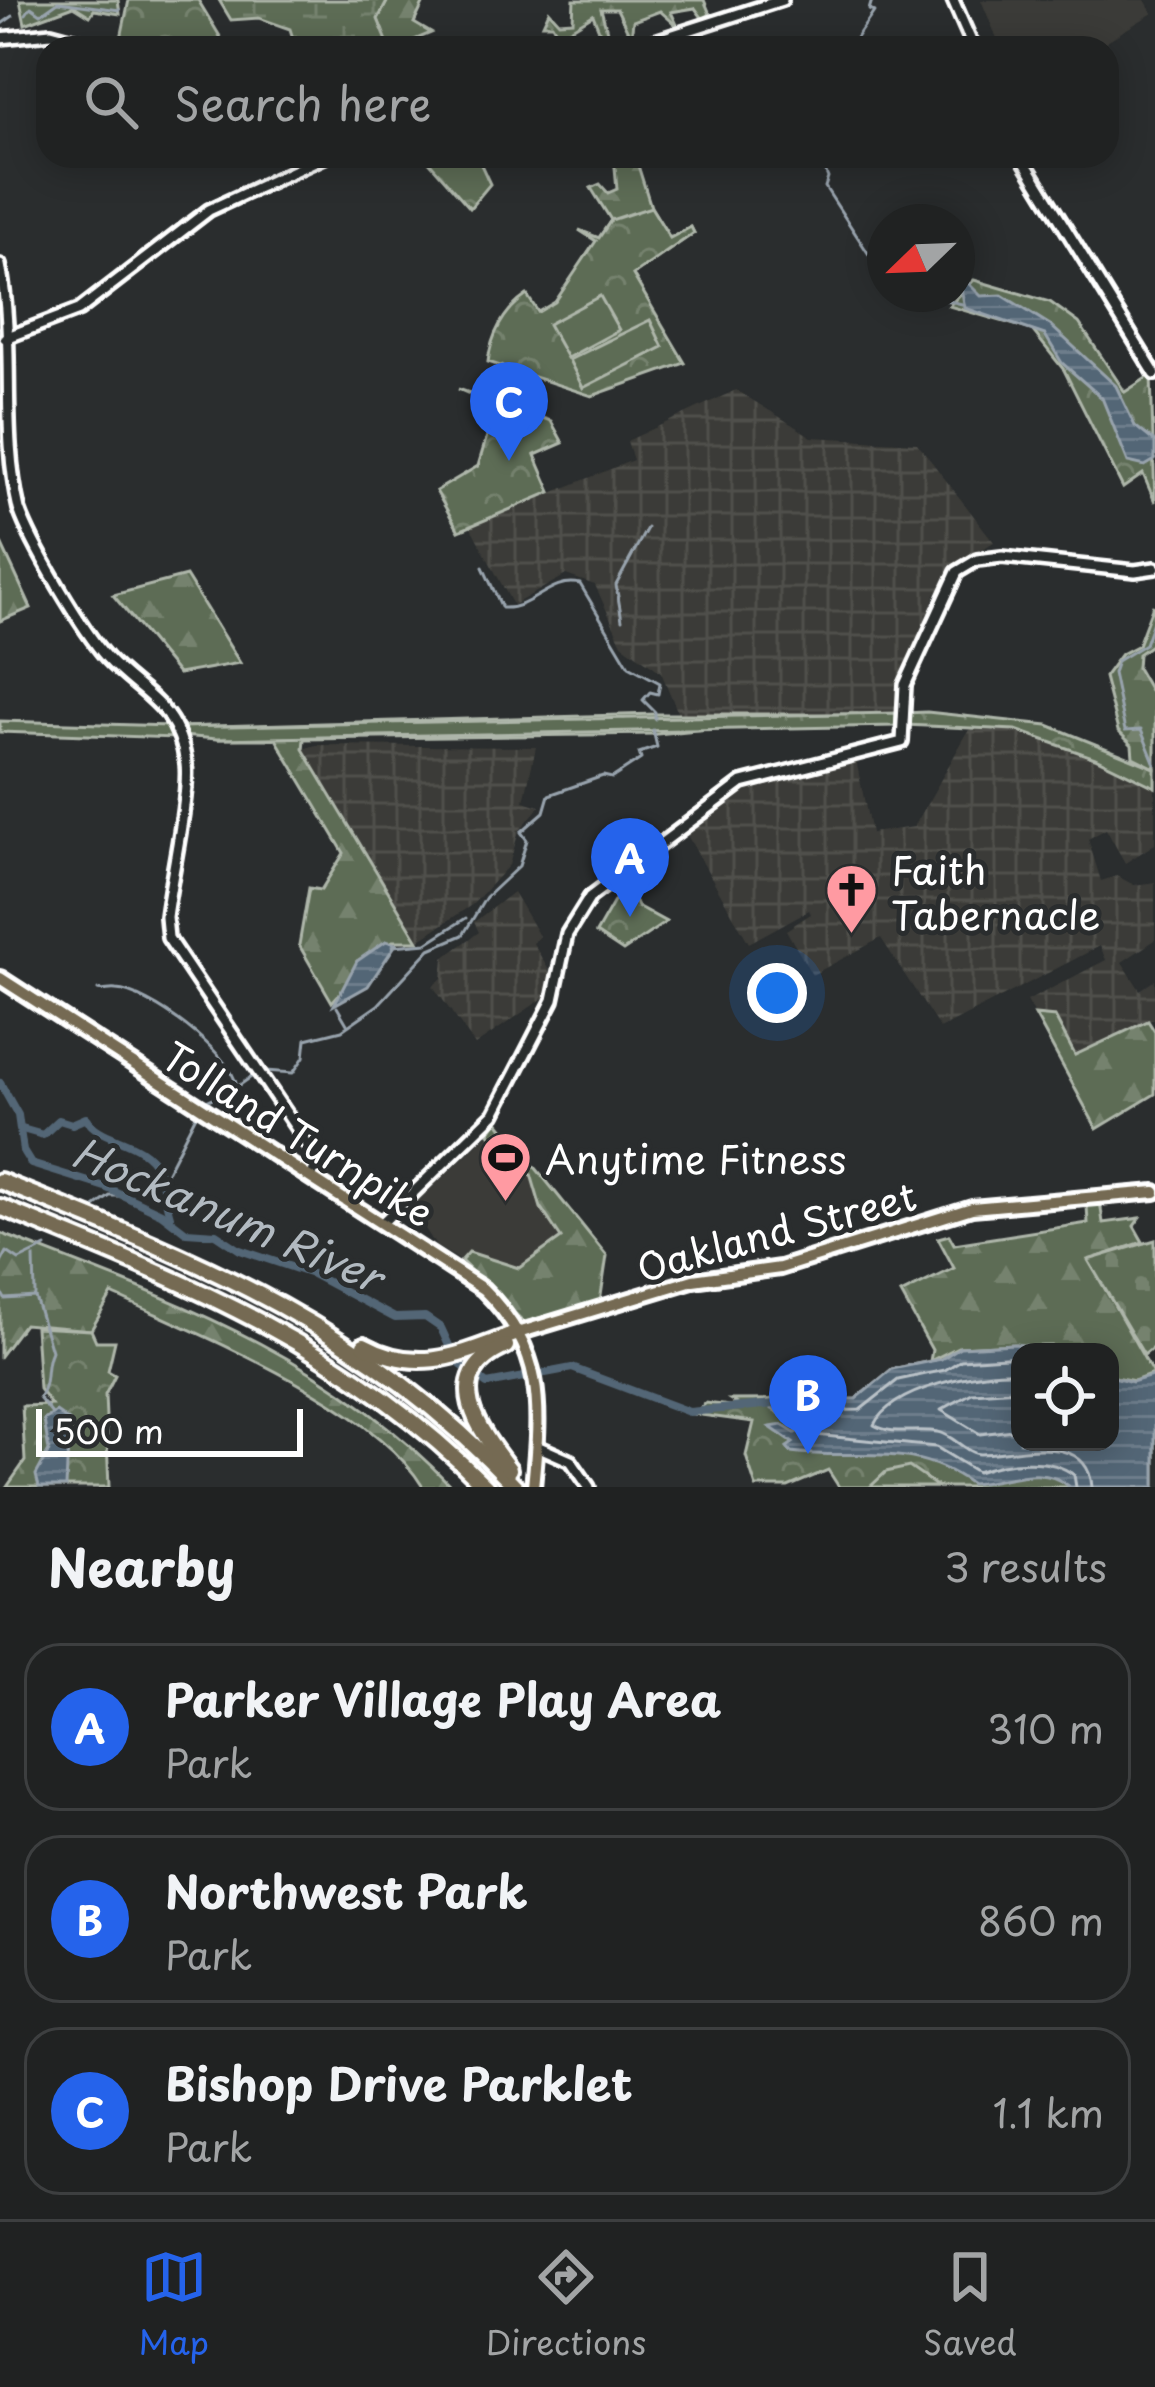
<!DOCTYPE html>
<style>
body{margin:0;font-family:"Playpen Sans",sans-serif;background:#2d2f2f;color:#f1f3f6}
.controls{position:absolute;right:36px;bottom:36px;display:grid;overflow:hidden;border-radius:24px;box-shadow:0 6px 30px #0003}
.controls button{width:108px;height:108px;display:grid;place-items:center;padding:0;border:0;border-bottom:3px solid #3d3f40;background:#202222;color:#f1f3f6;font:60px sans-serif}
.compass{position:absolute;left:867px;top:204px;width:108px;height:108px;border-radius:50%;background:#202222;box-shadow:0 6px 30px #0003;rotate:247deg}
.scale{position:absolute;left:36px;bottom:30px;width:267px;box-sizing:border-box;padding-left:12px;border:6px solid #fff;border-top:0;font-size:33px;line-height:42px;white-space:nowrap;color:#fff;-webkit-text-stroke:9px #2a2d2e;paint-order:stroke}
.you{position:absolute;left:777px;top:993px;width:42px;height:42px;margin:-30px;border:9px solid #fff;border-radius:50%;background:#1a73e8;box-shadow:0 0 0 18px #1a73e833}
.badge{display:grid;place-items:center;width:78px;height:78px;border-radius:50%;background:#2563eb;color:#fff;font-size:39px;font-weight:700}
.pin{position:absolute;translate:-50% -99px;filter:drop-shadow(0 3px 6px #0008)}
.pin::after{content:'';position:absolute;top:63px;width:42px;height:36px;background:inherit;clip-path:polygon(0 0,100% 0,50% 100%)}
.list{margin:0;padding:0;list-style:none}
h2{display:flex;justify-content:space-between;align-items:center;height:156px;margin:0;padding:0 48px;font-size:51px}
h2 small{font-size:39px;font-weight:400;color:#a2a4a5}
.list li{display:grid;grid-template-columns:78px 1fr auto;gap:36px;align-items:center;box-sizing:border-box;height:168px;margin:0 24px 24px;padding:0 24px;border:3px solid #3d3f40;border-radius:36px}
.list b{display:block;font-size:45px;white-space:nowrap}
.list p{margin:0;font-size:39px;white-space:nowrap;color:#a2a4a5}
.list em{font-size:39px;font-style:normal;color:#a2a4a5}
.icon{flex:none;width:66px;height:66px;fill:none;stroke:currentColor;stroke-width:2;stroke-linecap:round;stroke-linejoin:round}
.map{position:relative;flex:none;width:1155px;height:1487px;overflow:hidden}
.search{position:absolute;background:#202222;box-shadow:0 6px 30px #0003;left:36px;right:36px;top:36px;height:132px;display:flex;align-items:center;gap:30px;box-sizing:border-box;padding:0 42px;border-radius:36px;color:#a2a4a5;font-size:45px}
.sheet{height:732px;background:#202222}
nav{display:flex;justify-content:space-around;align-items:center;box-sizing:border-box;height:168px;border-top:3px solid #3d3f40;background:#202222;font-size:33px;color:#a2a4a5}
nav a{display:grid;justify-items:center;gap:6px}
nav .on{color:#2563eb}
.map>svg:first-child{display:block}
.built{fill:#3b3b37}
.industrial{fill:url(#industrial-grid)}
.forest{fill:url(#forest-firs);stroke:#aeb6aa;stroke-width:3}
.wetland{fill:url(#wetland-marsh);stroke:#aeb6aa;stroke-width:3}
.cemetery{fill:url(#cemetery-stones);stroke:#aeb6aa;stroke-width:3}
.park{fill:url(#park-crowns);stroke:#aeb6aa;stroke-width:3}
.garden{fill:#5d6c55;stroke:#aeb6aa;stroke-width:3}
.water{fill:url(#water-rules);stroke:#98a3ad;stroke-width:3}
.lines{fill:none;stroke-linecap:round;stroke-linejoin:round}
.shore{stroke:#bac2c8;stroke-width:3}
.stream{stroke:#98a3ad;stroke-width:3}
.river{stroke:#536676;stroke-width:8}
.secondary-casing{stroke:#fff;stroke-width:18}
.primary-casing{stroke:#fff;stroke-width:20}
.highway-casing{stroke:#fff;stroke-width:22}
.secondary{stroke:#2a2d2e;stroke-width:9}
.primary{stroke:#746b52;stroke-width:10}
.highway{stroke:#746b52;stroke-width:14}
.labels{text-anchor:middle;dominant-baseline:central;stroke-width:10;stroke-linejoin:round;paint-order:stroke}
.poi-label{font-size:39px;fill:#fff;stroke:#2a2d2e;text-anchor:start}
.street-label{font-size:39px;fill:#fff;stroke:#2a2d2e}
.water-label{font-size:42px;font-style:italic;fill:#b2bac1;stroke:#2a2d2e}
</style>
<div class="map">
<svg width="1155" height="1487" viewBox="0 0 1155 1487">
<defs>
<pattern id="industrial-grid" width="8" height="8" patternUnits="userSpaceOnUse" patternTransform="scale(3)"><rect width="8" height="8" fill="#3b3b37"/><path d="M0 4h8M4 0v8" fill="none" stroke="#4f4f4b"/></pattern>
<pattern id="forest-firs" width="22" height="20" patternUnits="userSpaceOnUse" patternTransform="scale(3)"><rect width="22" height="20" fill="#5d6c55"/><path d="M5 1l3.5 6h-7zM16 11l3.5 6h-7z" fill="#75826e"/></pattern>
<pattern id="wetland-marsh" width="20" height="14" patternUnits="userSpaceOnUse" patternTransform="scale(3)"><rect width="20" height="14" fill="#5d6c55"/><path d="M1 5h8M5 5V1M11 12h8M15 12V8" fill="none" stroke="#75826e"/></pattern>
<pattern id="cemetery-stones" width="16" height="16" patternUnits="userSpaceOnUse" patternTransform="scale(3)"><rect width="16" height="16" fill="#5d6c55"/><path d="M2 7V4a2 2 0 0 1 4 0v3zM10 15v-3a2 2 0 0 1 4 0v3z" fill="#75826e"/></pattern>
<pattern id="park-crowns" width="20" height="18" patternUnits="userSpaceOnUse" patternTransform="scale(3)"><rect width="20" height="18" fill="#5d6c55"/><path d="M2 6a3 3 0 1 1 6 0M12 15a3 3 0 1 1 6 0" fill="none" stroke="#75826e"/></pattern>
<pattern id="water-rules" width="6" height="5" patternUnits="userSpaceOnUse" patternTransform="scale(3)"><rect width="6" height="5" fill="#536676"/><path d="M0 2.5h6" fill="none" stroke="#6d7d8b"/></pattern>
</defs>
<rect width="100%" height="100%" fill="#2a2d2e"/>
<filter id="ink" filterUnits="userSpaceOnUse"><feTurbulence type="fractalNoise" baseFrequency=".00833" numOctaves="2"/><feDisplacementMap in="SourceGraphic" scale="24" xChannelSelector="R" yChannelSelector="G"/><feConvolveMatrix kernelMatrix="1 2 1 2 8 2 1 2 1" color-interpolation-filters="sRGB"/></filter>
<g filter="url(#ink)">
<!-- built -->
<g class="built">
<polygon points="981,0 1145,0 1153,13 1107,41 1114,55 1107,59 1107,48 1001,48"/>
<polygon points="489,1133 532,1174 541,1208 561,1238 519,1268 469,1252 461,1261 436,1246 411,1207"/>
</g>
<!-- industrial -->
<g class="industrial">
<polygon points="736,390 812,437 917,443 994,542 966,559 935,595 896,713 680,718 661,672 622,644 595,585 566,575 513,605 470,526 633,460 627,441"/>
<polygon points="970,728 1016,730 1082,753 1155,787 1155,844 1125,863 1106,829 1088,839 1101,881 1117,876 1134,885 1155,882 1155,940 1122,962 1140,990 1155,980 1155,1018 1075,1056 1055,1018 1035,1015 1027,1001 1106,960 1100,946 940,1029 881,938 812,975 786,930 811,914 809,910 749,943 684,830 751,784 855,755 871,833 914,827"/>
<polygon points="316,745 536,747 524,801 540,806 519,831 509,865 473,904 418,941 303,749"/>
<polygon points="513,892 539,936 533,943 555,981 545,997 475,1045 433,986 442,978 444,958 479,932 474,922"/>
</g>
<!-- forest -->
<g class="forest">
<polygon points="388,0 425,0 414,23 431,33 414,40 413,48 388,48 378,19"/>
<polygon points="574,0 704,0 710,14 703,19 695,8 671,12 678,27 660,11 633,21 631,38 617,9 601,9 608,35 619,35 623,43 592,44 599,30 593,15 559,36 552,24 543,24 549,11 559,22 573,21"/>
<polygon points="614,156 635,156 651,207 670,238 691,227 694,233 633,275 585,258 611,220 591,188 600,184 608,193 617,189"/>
<polygon points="0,541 31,608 0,621"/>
<polygon points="186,576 240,663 178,674 113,595"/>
<polygon points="1153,605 1155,642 1138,654 1137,668 1155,699 1155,768 1133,757 1132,745 1118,731 1104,677 1121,654 1138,645"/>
<polygon points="656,714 858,714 657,734 304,739 303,749 418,941 393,941 357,961 350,982 332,1002 299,945 309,888 321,890 344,853 276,739 217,739 178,727"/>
<polygon points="1035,1015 1055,1017 1075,1055 1148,1021 1155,1032 1155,1094 1097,1129"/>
<polygon points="497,1120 607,1256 600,1302 524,1322 461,1261 469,1252 519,1268 561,1238 541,1208 531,1174 489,1133"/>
<polygon points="1100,1201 1103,1223 1140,1218 1134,1226 1143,1242 1089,1260 1153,1374 1134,1381 1110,1376 1110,1352 1063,1352 1051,1346 958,1347 930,1361 932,1350 901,1294 954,1268 938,1238 949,1235 954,1244 1088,1223 1087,1205"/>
<path d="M0 1233C169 1299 324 1351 452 1487H423C373 1403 201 1336 112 1294L91 1330 24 1324 0 1356Z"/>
</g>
<!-- wetland -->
<polygon class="wetland" points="219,0 388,0 378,19 389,46 296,48 290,29 259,18 231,20"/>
<!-- cemetery -->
<polygon class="cemetery" points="1155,1240 1155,1346 1144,1355 1088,1260"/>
<!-- park -->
<g class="park">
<polygon points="20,0 118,0 120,14 94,10 90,16 74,6 25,24"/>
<polygon points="129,0 198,0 227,48 119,48"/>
<polygon points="424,156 477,156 490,184 470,208"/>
<path d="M651 207 670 238 691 227 694 233 633 275 685 363 592 396 488 362C491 336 503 311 527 295L538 312 555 302 596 241 579 230 599 238 611 220Z"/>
<polygon points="974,280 1050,302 1079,323 1125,392 1151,375 1155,502 1143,474 1123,488 1064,370 1032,330 949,306"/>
<polygon points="458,389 551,421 563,443 535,455 551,492 459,531 436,491 478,466 496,406"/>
<polygon points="927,712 1048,725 1155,768 1155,787 1095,758 1016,730 905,725 905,713"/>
<polygon points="896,713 896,726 217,739 182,736 178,727"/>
<polygon points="0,721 170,726 175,738 0,732"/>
<polygon points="623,874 637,906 666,922 623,951 596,933 616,898 607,885"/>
<polygon points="35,1327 91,1330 96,1341 115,1341 108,1371 115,1375 105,1395 109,1487 7,1487 25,1461 22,1406 51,1405 39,1389"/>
<polygon points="1015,1344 1064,1352 1020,1352 1020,1442 1110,1442 1110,1376 1132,1382 1155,1375 1155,1487 839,1487 828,1470 788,1487 756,1487 746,1456 754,1422 693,1414 706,1403 731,1406 736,1403 731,1400 856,1399 892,1369 941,1359 960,1347"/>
</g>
<!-- garden -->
<g class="garden">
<polygon points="600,296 619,330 567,358 548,324"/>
<polygon points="650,320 663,347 583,388 569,360"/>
<polygon points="909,1467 938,1487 870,1487 886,1472"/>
</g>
<!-- water -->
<g class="water">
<polygon points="958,273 981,296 1002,295 1050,325 1116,386 1135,426 1155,442 1155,460 1145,466 1128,462 1102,398 1062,363 1045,335 965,308"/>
<polygon points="386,941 396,944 368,986 334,1005 357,961"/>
<path d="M1015 1344 1064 1352H1020V1442H1110V1376L1132 1382 1155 1375V1487H1070C1041 1462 1003 1483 971 1484 911 1440 858 1461 791 1452L787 1447 793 1443 770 1427 782 1425 795 1433 805 1429 772 1409V1399H856L892 1369 941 1359 960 1347Z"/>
<polygon points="56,1412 69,1421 66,1487 39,1487 36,1475 49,1451 44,1420"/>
</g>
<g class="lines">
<!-- shore -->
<g class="shore">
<path d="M1020 1356 961 1360 945 1370 898 1380 860 1410 815 1411V1435L936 1447 977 1472C1004 1462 1049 1455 1074 1475L1076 1487"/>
<path d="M1020 1372C981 1370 891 1388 874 1425 893 1436 917 1428 938 1432 953 1435 967 1454 980 1454 1014 1454 1088 1430 1092 1487"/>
<polyline points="1020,1390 972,1393 941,1410 980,1434 1020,1429"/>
</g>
<!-- stream -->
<g class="stream">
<polyline points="26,14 31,7 41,14 58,2 120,10"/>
<polyline points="0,25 13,16"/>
<polyline points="849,48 874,12 869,10 872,0"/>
<polyline points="819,156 828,178 825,187 885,279"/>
<polyline points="911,294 926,304 936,298 962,304"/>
<path d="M483 567 502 608C532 610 550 577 580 584L629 666 660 683 658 694 650 692 643 700 655 712V719"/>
<polyline points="1155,616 1145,644 1117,661 1113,673 1125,731 1141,730 1155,764"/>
<polyline points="622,620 616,585 647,528"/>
<polyline points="393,946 427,943 466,918"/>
<path d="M98 990C104 992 109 989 116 990 148 991 232 1053 237 1087L204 1102"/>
<polyline points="337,1007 347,1024"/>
<polyline points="265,1071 293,1073 304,1057 306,1039 342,1030 378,1005 430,949 463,935 486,897 519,866 527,840 521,832 544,812 549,795 603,776 612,778 641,759 639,753 657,747 653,730"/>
<polyline points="237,1087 254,1075"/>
<polyline points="162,1181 199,1109"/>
<polyline points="92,1209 110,1196 120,1196"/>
<polyline points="34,1257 35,1295"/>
<polyline points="0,1265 7,1252 19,1260 46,1247"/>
<path d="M0 1290 5 1299 35 1297 51 1351C43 1368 50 1380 39 1398L52 1414"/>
</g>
<!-- river -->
<g class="river">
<polyline points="0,1083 18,1115 23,1151 31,1164 105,1187 161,1213 186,1232 216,1234 240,1250 312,1274 395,1318 425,1317 441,1328 456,1361 487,1384 572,1368 689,1412 775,1404"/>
<path d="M22 1129 43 1135 59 1120 72 1124 86 1118C100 1142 142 1138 157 1168 164 1184 165 1200 170 1216"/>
</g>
<defs>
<g id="secondary">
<polyline points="953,0 974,48"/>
<polyline points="0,38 51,33 107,48"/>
<polyline points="633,48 782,0"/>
<polyline points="1021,156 1155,374"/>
<path d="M0 265C16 346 0 428 19 509 31 544 82 630 107 658 141 695 178 703 186 764 190 794 170 882 166 917L168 938 318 1160 311 1178"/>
<polyline points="5,338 79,310 209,210 326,156"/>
<polyline points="383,1222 494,1114 553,1000 567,934 590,897 742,783 902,742 905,685 957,572 977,560 1002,557 1135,571 1155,568"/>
<polyline points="537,1446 571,1461 589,1487"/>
</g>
<g id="primary">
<path d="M0 978 483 1289C545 1350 541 1405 533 1487"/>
<polyline points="518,1333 693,1280 780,1268 972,1208 1155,1192"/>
</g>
<g id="highway">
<path d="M0 1181C204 1263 361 1324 516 1487"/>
<path d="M0 1207C183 1281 344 1344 486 1487"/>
<path d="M364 1345C420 1376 463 1353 518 1333"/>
<path d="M506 1346C438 1376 479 1430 509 1469"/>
</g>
</defs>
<!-- secondary casing -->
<use href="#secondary" class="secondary-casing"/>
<!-- primary casing -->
<use href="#primary" class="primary-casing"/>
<!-- highway casing -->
<use href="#highway" class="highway-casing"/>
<!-- secondary -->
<use href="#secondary" class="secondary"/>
<!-- primary -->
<use href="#primary" class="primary"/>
<!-- highway -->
<use href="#highway" class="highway"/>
</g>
</g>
<!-- icons -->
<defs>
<symbol id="church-pin" viewBox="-11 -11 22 30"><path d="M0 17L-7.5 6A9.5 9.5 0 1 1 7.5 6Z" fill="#ff9aa2" stroke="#2a2d2e"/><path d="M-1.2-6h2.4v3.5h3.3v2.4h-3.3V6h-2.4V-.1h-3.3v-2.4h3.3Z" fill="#111"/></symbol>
<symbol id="stadium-pin" viewBox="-11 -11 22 30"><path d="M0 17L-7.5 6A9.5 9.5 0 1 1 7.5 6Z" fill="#ff9aa2" stroke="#2a2d2e"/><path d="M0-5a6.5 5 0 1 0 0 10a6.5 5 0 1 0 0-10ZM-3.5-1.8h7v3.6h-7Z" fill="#111"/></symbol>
</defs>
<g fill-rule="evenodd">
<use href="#church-pin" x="822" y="860" width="59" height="81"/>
<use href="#stadium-pin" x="476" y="1128" width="59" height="81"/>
</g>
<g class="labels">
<!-- poi labels -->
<g class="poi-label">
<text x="891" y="868">Faith<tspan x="891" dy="45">Tabernacle</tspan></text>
<text x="545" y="1157">Anytime Fitness</text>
</g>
<!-- street labels -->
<g class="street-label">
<text transform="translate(299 1133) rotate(32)">Tolland Turnpike</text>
<text transform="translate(776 1230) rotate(-15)">Oakland Street</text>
</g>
<!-- water labels -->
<g class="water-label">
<text transform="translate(228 1213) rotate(23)">Hockanum River</text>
</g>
</g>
</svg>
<div class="controls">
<button><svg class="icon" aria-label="locate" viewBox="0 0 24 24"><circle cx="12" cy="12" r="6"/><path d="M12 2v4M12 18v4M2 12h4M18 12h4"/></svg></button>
</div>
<svg class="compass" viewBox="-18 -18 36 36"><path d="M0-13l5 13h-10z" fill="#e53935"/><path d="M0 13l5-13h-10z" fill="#a2a4a5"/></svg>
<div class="scale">500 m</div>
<div class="you"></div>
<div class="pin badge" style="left:630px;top:917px">A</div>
<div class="pin badge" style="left:808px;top:1454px">B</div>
<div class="pin badge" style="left:509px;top:461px">C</div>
<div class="search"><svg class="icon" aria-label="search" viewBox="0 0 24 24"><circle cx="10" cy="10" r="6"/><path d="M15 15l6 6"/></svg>Search here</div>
</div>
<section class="sheet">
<h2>Nearby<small>3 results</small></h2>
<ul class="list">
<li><span class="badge">A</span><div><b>Parker Village Play Area</b><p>Park</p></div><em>310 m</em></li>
<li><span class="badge">B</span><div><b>Northwest Park</b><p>Park</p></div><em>860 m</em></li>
<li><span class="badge">C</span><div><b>Bishop Drive Parklet</b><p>Park</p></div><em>1.1 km</em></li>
</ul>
</section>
<nav>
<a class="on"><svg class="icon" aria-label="map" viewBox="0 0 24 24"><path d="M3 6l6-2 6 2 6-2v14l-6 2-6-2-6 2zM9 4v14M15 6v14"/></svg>Map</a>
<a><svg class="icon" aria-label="directions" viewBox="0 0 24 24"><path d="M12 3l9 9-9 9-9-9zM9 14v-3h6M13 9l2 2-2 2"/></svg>Directions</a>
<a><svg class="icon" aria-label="saved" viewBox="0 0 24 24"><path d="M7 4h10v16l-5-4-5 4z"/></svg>Saved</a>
</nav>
